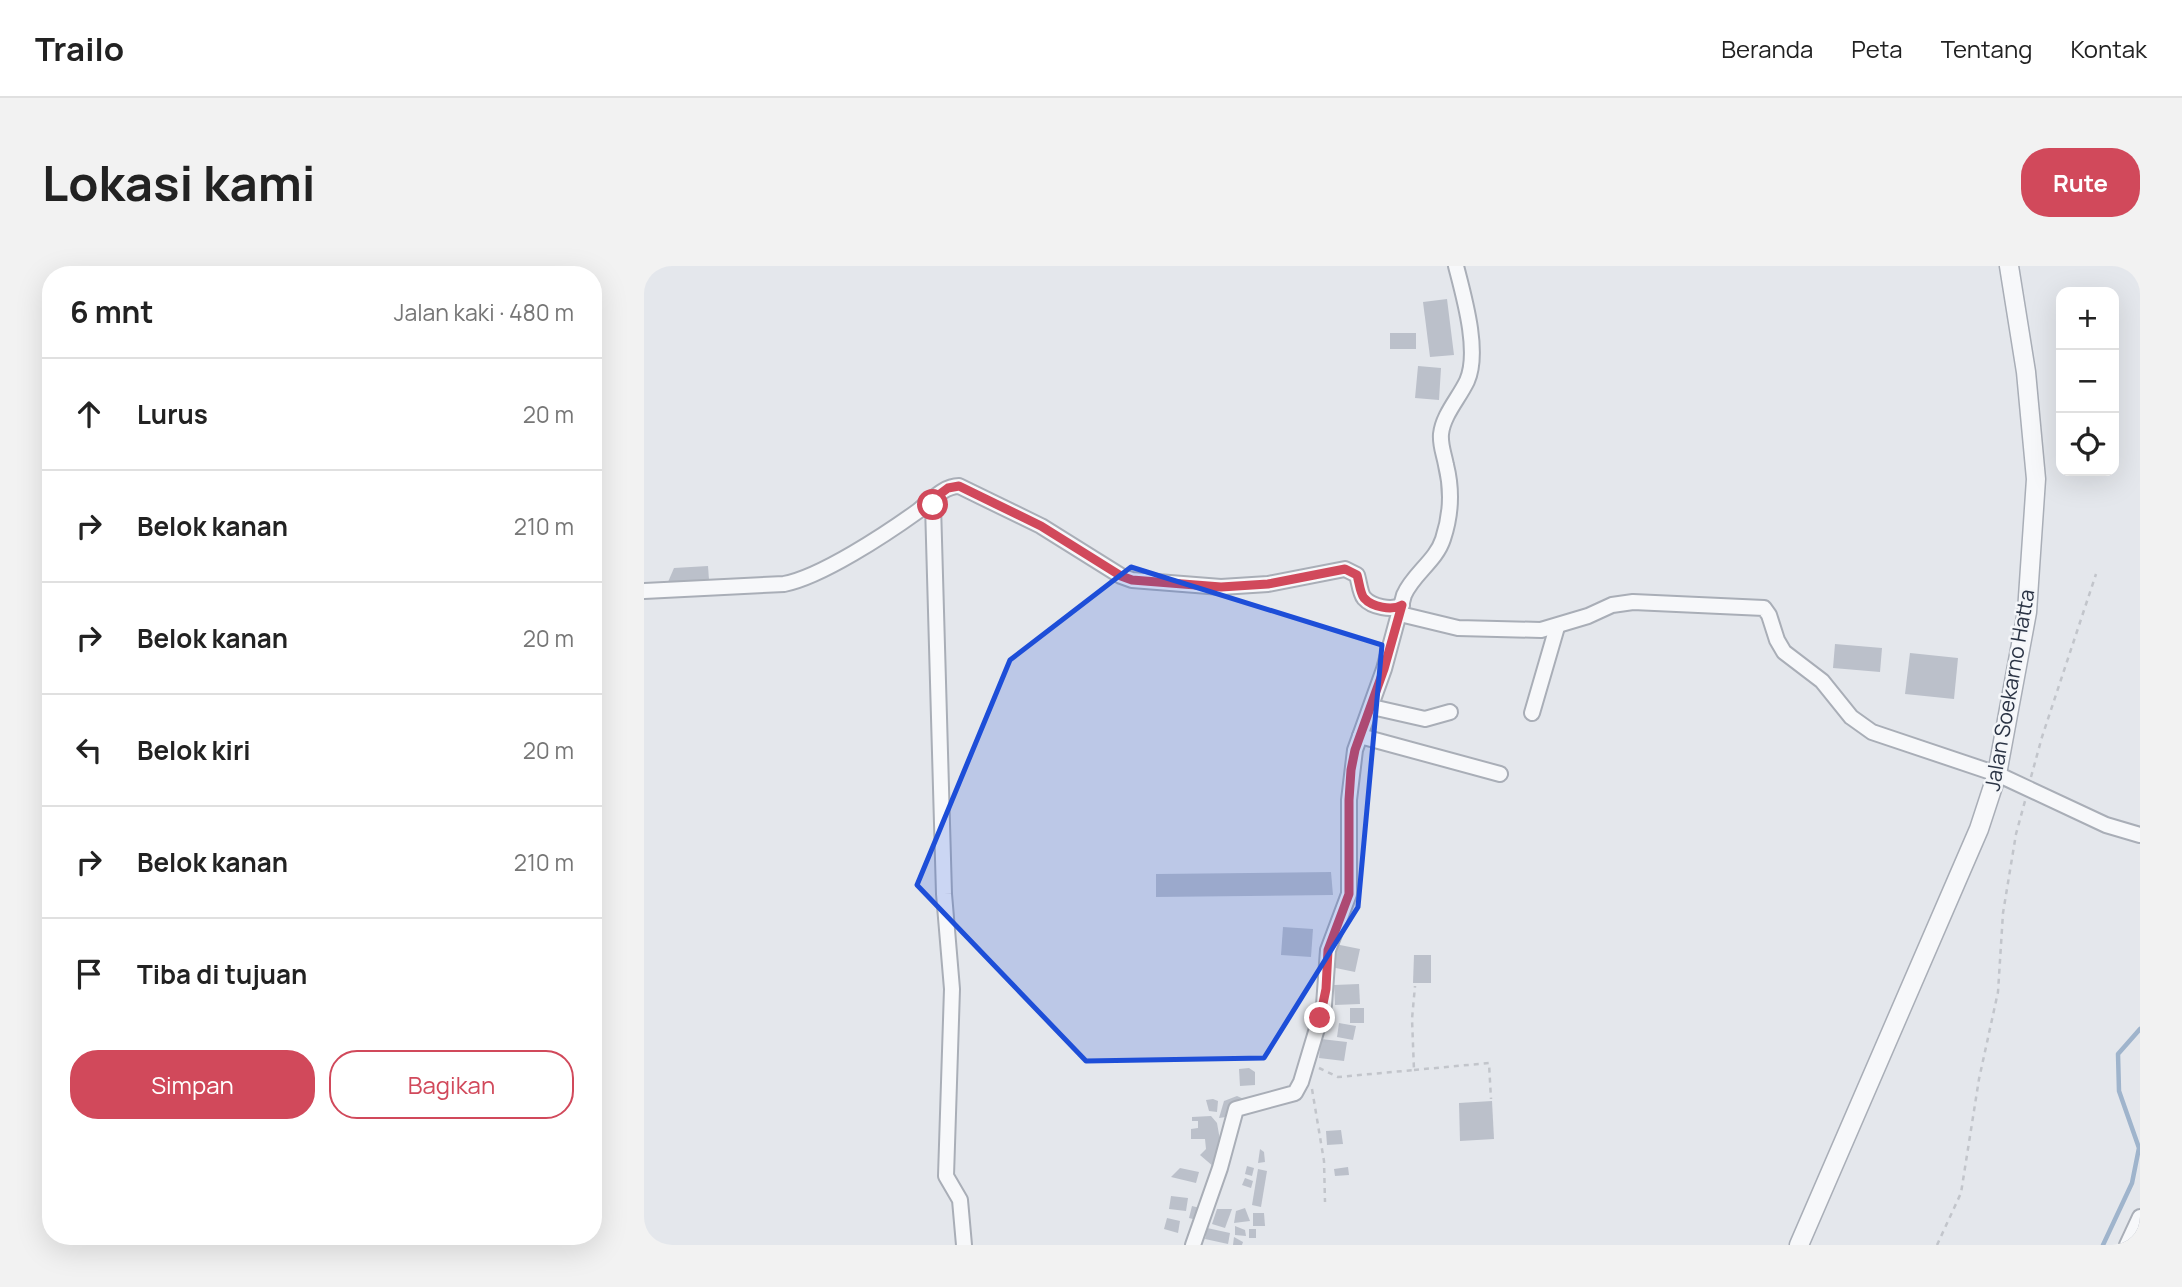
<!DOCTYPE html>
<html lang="id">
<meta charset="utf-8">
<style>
body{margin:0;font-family:Manrope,sans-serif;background:#f2f2f2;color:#222}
.controls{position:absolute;right:21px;top:21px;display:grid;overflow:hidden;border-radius:14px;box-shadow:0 7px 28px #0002}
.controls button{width:63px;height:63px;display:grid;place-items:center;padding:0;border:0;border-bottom:2px solid #e0e0e0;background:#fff;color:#222;font:35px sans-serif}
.stop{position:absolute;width:21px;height:21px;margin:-16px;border:5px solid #d1495b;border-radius:50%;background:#fff}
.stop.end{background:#d1495b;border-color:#fff;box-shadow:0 2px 7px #0008}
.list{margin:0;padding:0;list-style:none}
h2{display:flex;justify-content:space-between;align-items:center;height:91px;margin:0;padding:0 28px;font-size:30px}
h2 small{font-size:23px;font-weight:400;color:#767676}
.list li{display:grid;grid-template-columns:46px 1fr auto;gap:21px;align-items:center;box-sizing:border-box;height:112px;padding:0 28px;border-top:2px solid #e0e0e0}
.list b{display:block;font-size:26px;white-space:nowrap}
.list em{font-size:23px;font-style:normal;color:#767676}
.actions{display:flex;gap:14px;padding:21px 28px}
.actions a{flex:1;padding:16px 0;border:2px solid #d1495b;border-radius:28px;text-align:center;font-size:24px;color:#d1495b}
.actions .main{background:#d1495b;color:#fff}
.icon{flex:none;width:38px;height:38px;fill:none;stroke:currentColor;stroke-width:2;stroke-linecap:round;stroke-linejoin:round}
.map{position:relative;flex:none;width:1496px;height:979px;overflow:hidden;border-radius:28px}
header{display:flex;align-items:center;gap:42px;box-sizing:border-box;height:98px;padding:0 35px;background:#fff;border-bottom:2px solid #e0e0e0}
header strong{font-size:33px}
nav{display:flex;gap:38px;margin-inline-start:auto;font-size:24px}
.intro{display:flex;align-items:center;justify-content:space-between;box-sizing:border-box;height:168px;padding:0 42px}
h1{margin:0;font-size:49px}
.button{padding:18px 32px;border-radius:28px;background:#d1495b;color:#fff;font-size:24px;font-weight:700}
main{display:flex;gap:42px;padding:0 42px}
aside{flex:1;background:#fff;border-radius:28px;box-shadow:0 7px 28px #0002}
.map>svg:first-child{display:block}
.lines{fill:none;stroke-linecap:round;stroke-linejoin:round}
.stream{stroke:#9fb4cc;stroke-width:4.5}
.building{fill:#bbc0ca}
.minor-casing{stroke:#a9aeb7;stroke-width:18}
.tertiary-casing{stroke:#a9aeb7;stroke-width:21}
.path{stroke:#c2c5cb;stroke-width:2.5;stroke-dasharray:5 5;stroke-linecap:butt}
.minor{stroke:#f7f8fa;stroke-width:14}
.tertiary{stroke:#f7f8fa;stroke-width:18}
.route{stroke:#d1495b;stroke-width:9}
.marked{fill:#1d4ed8;fill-opacity:0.2;stroke:#1d4ed8;stroke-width:5;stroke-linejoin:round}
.labels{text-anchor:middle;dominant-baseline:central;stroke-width:5;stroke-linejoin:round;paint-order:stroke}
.street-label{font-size:21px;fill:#2b3445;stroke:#f4f6f9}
</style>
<header>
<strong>Trailo</strong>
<nav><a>Beranda</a><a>Peta</a><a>Tentang</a><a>Kontak</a></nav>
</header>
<div class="intro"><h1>Lokasi kami</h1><a class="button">Rute</a></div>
<main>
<aside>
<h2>6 mnt<small>Jalan kaki · 480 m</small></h2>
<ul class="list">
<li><svg class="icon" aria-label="ahead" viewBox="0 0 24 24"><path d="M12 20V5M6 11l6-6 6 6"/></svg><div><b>Lurus</b></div><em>20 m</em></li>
<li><svg class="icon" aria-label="right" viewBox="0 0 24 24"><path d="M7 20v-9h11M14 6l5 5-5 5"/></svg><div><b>Belok kanan</b></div><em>210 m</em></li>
<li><svg class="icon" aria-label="right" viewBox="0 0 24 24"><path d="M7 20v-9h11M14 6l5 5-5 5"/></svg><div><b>Belok kanan</b></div><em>20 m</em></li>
<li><svg class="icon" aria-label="left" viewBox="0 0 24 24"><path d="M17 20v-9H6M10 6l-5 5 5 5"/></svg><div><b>Belok kiri</b></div><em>20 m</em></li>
<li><svg class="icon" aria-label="right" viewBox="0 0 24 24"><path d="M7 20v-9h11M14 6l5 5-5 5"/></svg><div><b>Belok kanan</b></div><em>210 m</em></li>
<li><svg class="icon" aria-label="arrive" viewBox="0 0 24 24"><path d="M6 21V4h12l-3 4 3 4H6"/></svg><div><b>Tiba di tujuan</b></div></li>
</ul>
<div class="actions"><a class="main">Simpan</a><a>Bagikan</a></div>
</aside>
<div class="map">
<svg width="1496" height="979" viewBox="0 0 1496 979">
<rect width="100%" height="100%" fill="#e4e7ec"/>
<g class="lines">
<!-- stream -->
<polyline class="stream" points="1459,979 1488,917 1495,882 1475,825 1474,788 1496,763"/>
</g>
<!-- building -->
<g class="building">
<polygon points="803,33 810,89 786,91 779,36"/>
<rect x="746" y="67" width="26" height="16"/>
<polygon points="774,100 797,102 795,134 771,132"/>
<polygon points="64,300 65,314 24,316 30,302"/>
<polygon points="1191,378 1238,382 1236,406 1189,402"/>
<polygon points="1266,387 1314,392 1310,433 1261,428"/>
<polygon points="687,606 689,629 512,631 512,608"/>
<polygon points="639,661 669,663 667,691 637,689"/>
<polygon points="691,678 716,683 711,706 687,701"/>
<polygon points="770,689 787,689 787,717 769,717"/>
<polygon points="715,718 716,738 691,739 690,719"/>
<rect x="706" y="742" width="14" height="15"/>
<polygon points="695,757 712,760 709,774 693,771"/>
<polygon points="677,773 703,776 700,795 675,792"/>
<polygon points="605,802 611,806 611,819 596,820 595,803"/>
<polygon points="593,830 602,834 589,850 575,852 580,835"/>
<polygon points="569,833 574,835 573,846 565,845 562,834"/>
<polygon points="848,835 850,873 816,875 815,837"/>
<polygon points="567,850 573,857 576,874 570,901 556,889 562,883 561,873 547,873 547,863 554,862 554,855 548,855 548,851"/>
<polygon points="697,864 699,878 683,879 682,865"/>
<polygon points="616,883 620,886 621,896 614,897"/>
<polygon points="603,900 610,902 608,910 601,908"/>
<polygon points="704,901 705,909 691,910 690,903"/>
<polygon points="536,902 555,906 552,917 527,911"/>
<polygon points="614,903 623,905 617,941 608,939"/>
<polygon points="601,912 609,915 607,922 598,919"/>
<polygon points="527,930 544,932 542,945 525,943"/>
<polygon points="548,940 556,942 553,954 545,952"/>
<polygon points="601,942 606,955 590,957 592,945"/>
<polygon points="573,943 588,943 581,962 568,958"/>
<polygon points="609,947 620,947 621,960 609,960"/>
<polygon points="523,952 536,955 534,967 520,963"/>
<polygon points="591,960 601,964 602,970 591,969"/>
<polygon points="563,962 586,967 584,978 561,973"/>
<rect x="605" y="963" width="7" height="9"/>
<polygon points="590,971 599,976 598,979 589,979"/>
</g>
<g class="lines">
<defs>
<g id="minor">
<polyline points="284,237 289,239 300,628 308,723 302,910 316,934 320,979"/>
<path d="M0 325 140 318C177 311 242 268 274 245 286 236 299 220 315 220L397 260 477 310 488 314 577 321 624 318 701 303 713 309C715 315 716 327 720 332 728 341 748 345 758 339"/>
<polyline points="756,348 814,362 897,364 944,350 968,339 989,336 1120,342 1125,349 1133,374 1140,386 1178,415 1207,451 1228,466 1353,508 1462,559 1496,569"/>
<polyline points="728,441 781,453 806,446"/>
<polyline points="888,447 913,361"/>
<polyline points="716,470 856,508"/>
<path d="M549 979 576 902 592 843 651 827 657 816 680 739 684 684 705 628V534L711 484 740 403 760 329C769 308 792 295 799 273 807 249 808 223 802 199 800 188 796 179 797 168 799 149 815 132 823 115 836 86 820 31 812 0"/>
<polyline points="1483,979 1496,951"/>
</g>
<polyline id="tertiary" points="1155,979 1335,563 1353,508 1383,346 1392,213 1382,106 1365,0"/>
</defs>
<!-- minor casing -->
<use href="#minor" class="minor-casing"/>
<!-- tertiary casing -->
<use href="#tertiary" class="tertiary-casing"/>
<!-- path -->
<g class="path">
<polyline points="1387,511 1398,471 1452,308"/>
<polyline points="675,802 694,811 770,804 768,753 771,720"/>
<polyline points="770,804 845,797 847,833"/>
<polyline points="668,823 680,895 681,936"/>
<polyline points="1293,979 1317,927 1335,813 1354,726 1359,647 1372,568 1381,535"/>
</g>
<!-- minor -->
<use href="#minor" class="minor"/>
<!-- tertiary -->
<use href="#tertiary" class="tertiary"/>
</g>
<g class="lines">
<!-- route -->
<path class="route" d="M289 239 284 237 304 222 315 220 397 260 477 310 488 314 577 321 624 318 701 303 713 309C715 315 716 327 720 332 728 341 748 345 758 339L740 403 711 484 707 504 705 534V628L684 684 682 723 676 752"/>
</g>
<!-- marked area -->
<path class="marked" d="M487 301 738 379 714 641 620 792 442 795 273 619 366 394Z"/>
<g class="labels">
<!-- street labels -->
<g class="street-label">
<text transform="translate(1365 424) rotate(-80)">Jalan Soekarno Hatta</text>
</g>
</g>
</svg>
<div class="controls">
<button>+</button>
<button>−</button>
<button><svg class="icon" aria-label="locate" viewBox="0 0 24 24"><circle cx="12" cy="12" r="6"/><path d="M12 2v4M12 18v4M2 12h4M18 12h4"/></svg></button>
</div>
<div class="stop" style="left:289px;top:239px"></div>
<div class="stop end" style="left:676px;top:752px"></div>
</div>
</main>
